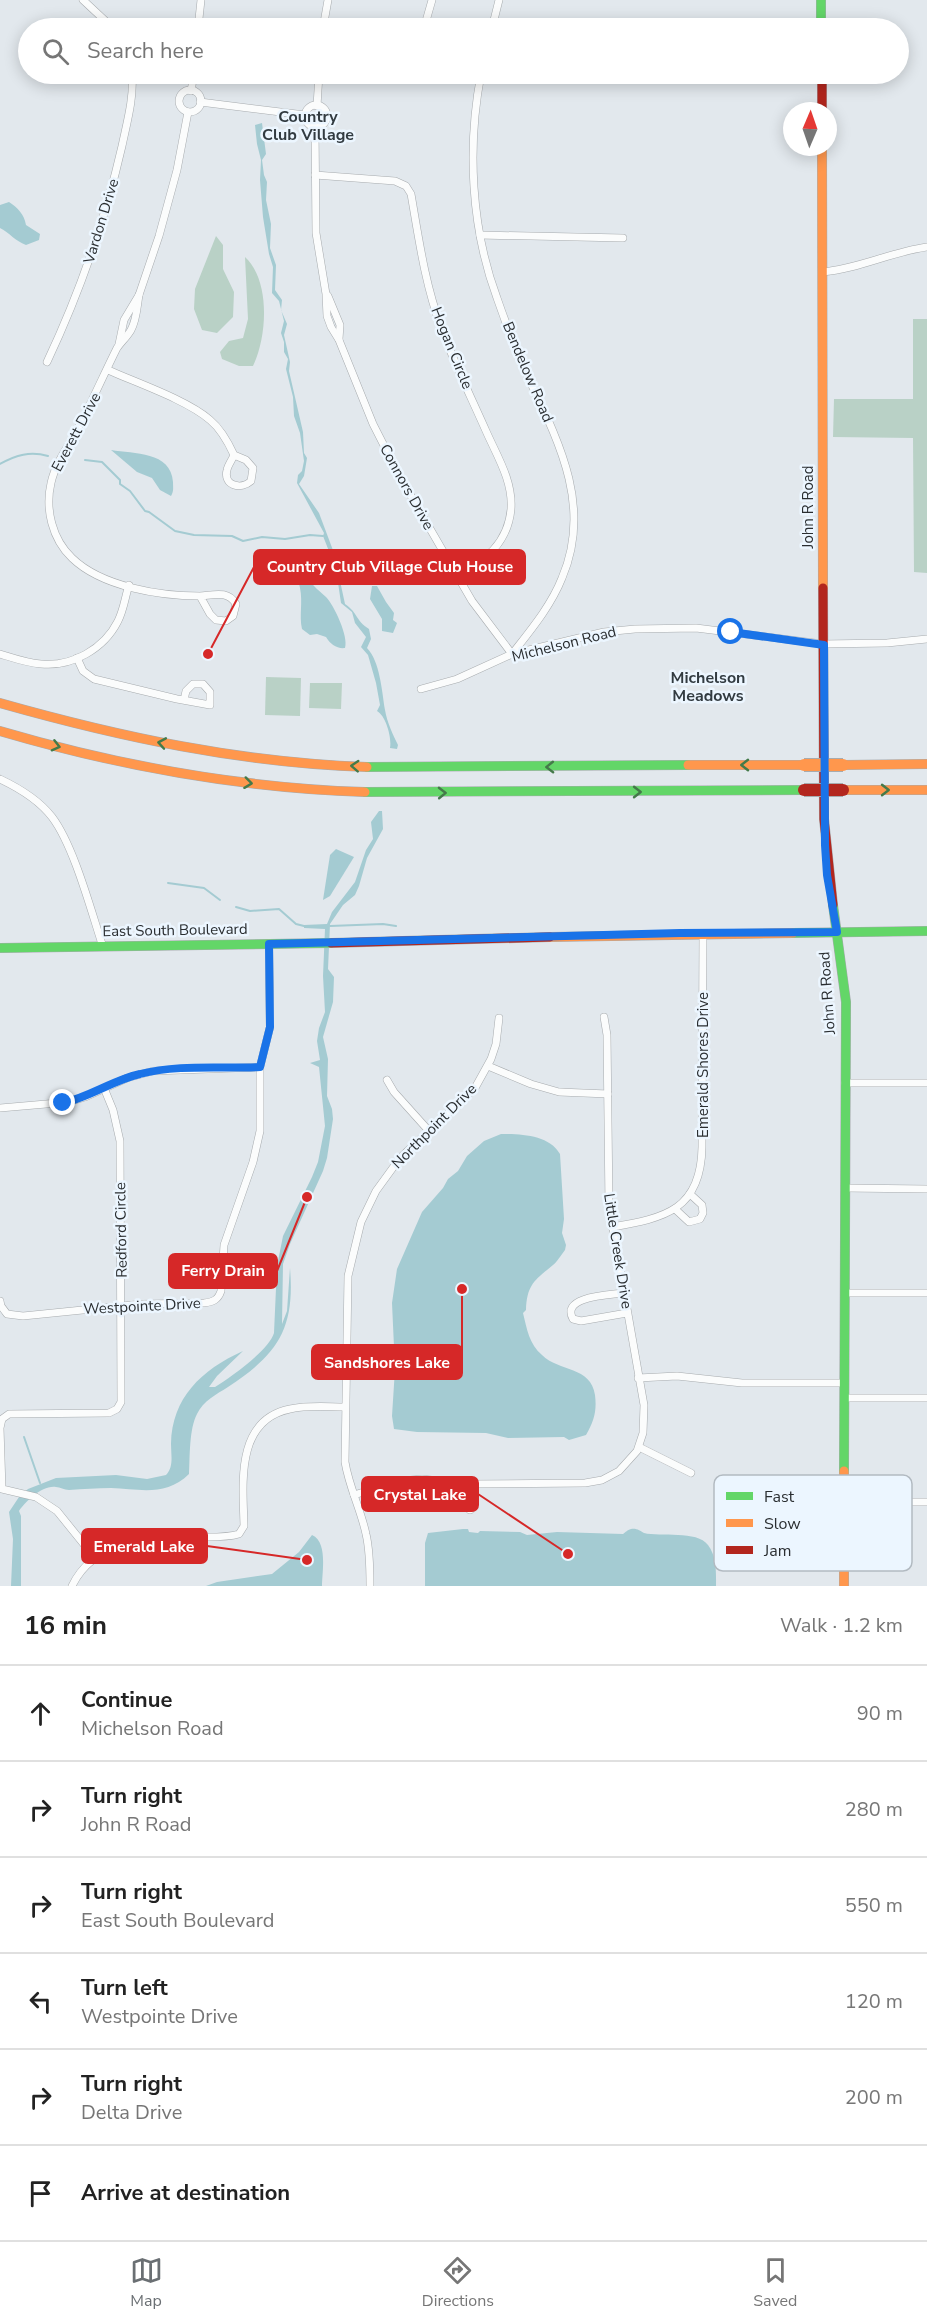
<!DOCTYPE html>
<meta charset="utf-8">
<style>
body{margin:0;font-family:"Nunito Sans",sans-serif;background:#f6f6f6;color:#222}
.compass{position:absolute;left:783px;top:102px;width:54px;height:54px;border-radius:50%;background:#fff;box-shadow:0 3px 15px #0003;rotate:2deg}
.stop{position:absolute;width:18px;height:18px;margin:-14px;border:4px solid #1a73e8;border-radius:50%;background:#fff}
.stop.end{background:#1a73e8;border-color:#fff;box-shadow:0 2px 6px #0008}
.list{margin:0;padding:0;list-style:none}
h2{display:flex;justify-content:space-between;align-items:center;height:78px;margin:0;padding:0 24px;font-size:26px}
h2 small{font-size:20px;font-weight:400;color:#767676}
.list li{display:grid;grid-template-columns:39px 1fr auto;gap:18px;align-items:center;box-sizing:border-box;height:96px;padding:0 24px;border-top:2px solid #e0e0e0}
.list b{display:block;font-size:22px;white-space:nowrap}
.list p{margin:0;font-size:20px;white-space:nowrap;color:#767676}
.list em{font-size:20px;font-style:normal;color:#767676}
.icon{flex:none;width:33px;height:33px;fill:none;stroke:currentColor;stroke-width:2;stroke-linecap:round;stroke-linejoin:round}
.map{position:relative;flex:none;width:927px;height:1586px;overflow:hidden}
.search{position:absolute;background:#fff;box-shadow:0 3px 15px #0003;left:18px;right:18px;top:18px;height:66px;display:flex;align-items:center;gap:15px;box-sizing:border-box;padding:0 21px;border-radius:33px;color:#767676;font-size:22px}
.sheet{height:654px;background:#fff}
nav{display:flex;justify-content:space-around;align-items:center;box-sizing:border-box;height:84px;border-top:2px solid #e0e0e0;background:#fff;font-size:16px;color:#767676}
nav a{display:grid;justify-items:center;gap:3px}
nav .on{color:#6a6f73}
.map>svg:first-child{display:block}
.green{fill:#b9d1c6}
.water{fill:#a4cbd2}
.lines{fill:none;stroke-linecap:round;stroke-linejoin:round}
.stream{stroke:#a4cbd2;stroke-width:2}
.street-casing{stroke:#a7abae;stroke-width:8}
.fast-casing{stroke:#a7abae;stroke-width:10}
.slow-casing{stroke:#a7abae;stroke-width:10}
.jam-casing{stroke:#a7abae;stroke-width:10}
.street{stroke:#fbfcfc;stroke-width:7}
.fast{stroke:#63d668;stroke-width:9}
.slow{stroke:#ff974d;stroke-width:9}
.jam{stroke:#b3261e;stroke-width:9}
.slow-bridge-casing{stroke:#a7abae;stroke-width:14;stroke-linecap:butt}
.jam-bridge-casing{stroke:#a7abae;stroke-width:14;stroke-linecap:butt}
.slow-bridge{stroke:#ff974d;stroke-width:12}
.jam-bridge{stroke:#b3261e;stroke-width:12}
.oneway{stroke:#447a4a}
.route{stroke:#1a73e8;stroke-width:8}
.labels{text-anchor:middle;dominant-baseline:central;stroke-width:5;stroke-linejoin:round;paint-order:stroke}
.street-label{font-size:15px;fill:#2a2e31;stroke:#ecf6ff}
.neighbourhood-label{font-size:16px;font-weight:bold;fill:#323b41;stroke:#ecf6ff}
.key{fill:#ecf6ff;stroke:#b2bac1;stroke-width:1.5}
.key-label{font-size:16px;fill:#2a2e31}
.leader{fill:none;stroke:#d62828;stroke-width:2}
.callout-dot{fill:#d62828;stroke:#ecf6ff;stroke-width:2}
.callout{fill:#d62828;stroke:#d62828;stroke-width:2}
.callout-label{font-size:16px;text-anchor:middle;font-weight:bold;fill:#fff}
</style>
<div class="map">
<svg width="927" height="1586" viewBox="0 0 927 1586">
<rect width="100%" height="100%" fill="#e2e8ed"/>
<!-- green -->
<g class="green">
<polygon points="216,236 223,245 223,269 234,292 233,317 217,333 202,330 194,309 195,289"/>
<path d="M245 257C271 281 267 337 253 366H239L222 359 220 352 229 341 243 338 248 319Z"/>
<polygon points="913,319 927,319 927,573 914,572 913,438 833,437 834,399 913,399"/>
<polygon points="266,677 301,678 300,716 265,715"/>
<polygon points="310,683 342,683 341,709 309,708"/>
</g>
<!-- water -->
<g class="water">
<path d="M262 123 266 154 262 160 264 175 267 182 266 200 271 224 270 248 276 265 275 290 282 300 281 310 287 324 284 335 290 362 289 371 303 432 304 453 307 458 304 476 299 484 319 513 334 553 345 604C359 614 355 620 369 629L371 639 367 648C380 661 382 692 385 710 387 722 393 735 398 745L397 749 390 748C392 738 386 716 377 711L380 705 376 683 368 655 361 647 366 637 355 623 352 612 341 603 336 569 323 536 324 533 297 483 298 475 302 471 304 461 300 433 294 416 293 397 286 369 288 359 284 352V342L281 333 284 321 279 301 272 293 273 267 269 254 263 217 260 180 261 160 257 144 255 125Z"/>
<path d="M9 202C18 208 24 214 26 225L40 234 39 240 26 245C15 241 10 233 0 228V205Z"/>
<path d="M111 450C134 454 171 451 173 482 173 488 174 491 171 496L160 490 152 478 137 472Z"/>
<path d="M303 560 308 561C309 567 308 574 310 580 314 588 320 591 326 597 334 605 349 637 345 648 337 649 330 644 326 637L317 634 310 635 302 629C299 616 303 602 300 588 299 579 291 575 289 566L296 561Z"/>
<polygon points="372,586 377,586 386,602 394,613 393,620 397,623 393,633 382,631 382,619 370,599"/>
<path d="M379 811H382L383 829 367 858 359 886 355 895 343 905 330 924 328 969 334 977 333 1002 323 1037 328 1059 327 1096 332 1109 333 1119 327 1158 323 1171 290 1244 283 1264 282 1324 287 1311 290 1268C295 1329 278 1354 228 1387 217 1394 203 1401 197 1414 189 1429 190 1457 189 1474 166 1497 139 1489 111 1488 97 1488 83 1489 69 1490 64 1490 60 1487 56 1487 42 1485 26 1501 19 1511L21 1516V1586H11L13 1539 9 1512 19 1497 28 1489 56 1478 116 1475 147 1479 166 1475C174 1467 171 1455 171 1444 172 1398 201 1370 243 1351L217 1376 209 1387H215C231 1377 269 1350 274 1333L277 1266 283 1236 312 1177 318 1162 325 1126 319 1067 310 1063 320 1060 317 1041 319 1028 325 1012 323 976 325 929 304 928V925L327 924 332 912 355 882 366 850 373 839 371 822Z"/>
<polygon points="336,849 354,857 330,896 323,900 330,855"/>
<path d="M501 1134C522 1134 549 1135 560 1154L564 1219 562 1233 566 1245 565 1250C562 1254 556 1263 553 1265 535 1280 527 1284 526 1310L523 1313C527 1329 529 1344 542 1355 559 1372 591 1366 595 1395 597 1411 594 1421 586 1435L569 1440 564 1437 508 1438 486 1433 417 1432 394 1429 392 1416 395 1369 392 1303 397 1269 422 1212 443 1188 448 1179 458 1171 467 1156 484 1141Z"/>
<path d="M463 1529H468L469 1532 478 1533 480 1531 520 1532 527 1535 557 1532 623 1534C626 1532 627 1530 631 1529 637 1528 640 1531 644 1533 660 1537 697 1530 708 1545 717 1557 716 1572 716 1586H425V1543L428 1533Z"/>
<path d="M312 1535C328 1542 322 1572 322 1586H206L217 1582 272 1574 299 1552Z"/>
</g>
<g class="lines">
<!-- stream -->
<g class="stream">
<polyline points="85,460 102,462 120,480 120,484 130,491 145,511 149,512 175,531 194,535 232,536 243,541 262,537 285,539 310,535 323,536"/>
<path d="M0 464C16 455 30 451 48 456"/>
<polyline points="168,883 204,888 220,900"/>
<polyline points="236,907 250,911 279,909 296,924 304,926"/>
<polyline points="330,926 383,924 396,926"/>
<polyline points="24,1437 40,1483"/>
</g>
<defs>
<g id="street">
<polyline points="83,0 113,28"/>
<polyline points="198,28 201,0"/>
<polyline points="323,28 328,0"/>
<polyline points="424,28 432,0"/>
<polyline points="492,28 499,0"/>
<circle cx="190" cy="101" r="11"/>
<polyline points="191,91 194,74"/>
<polyline points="200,102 305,115"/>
<circle cx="316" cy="116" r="11"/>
<polyline points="317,106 319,74"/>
<path d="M315 127 316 233 326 294 327 316 331 327 339 340 373 424 400 477 472 601 512 654C530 631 551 606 562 578 593 506 558 440 527 375 516 350 506 324 497 298 471 228 467 147 481 74"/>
<path d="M315 175 395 181 406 186 411 194C419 240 425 284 441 327 454 363 471 397 486 431 497 456 513 481 511 509 508 543 485 561 457 576"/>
<polyline points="480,235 623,238"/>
<path d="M822 272C858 269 891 252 927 247"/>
<path d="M139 295C137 306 137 319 131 330 127 337 121 342 117 348 103 376 90 406 75 434 66 449 55 465 51 483 45 509 52 539 72 558 102 587 160 596 200 596L210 614 216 620 226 621 233 616 236 604C228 590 214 595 200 596"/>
<polyline points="328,296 340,325 339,339"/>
<polyline points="119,344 124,320 139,295 159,236 177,170 188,112"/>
<path d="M47 362C80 292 105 220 122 146 127 122 134 98 132 74"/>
<path d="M108 370C137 383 187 400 210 420 221 429 228 442 234 455 232 460 228 465 227 470 223 486 241 490 251 481L253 468 246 460 234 455"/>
<path d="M0 654C13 658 27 663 41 664 72 667 104 649 118 621 124 609 125 597 129 585"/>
<polyline points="77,658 83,671 94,679 177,699 210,705 210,692 203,684 193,684 186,691 184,700"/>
<polyline points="421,689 457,679 512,654 604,632 635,629 696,628 823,644 887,643 927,639"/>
<path d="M0 779C19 788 39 800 52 817 74 846 91 911 103 947"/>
<polyline points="488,1066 531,1084 559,1092 608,1094"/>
<polyline points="387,1080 394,1092 429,1131"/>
<polyline points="845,1083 927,1083"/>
<polyline points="0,1108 69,1102 85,1097 127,1078 153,1071 260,1067"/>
<polyline points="845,1188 927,1189"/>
<polyline points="675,1209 689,1222 700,1219 703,1213 702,1205 690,1194"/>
<path d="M612 1227C665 1218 701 1210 702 1147L703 933"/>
<path d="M624 1293C610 1295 560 1296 573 1319L581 1321 627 1313"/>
<polyline points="845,1293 927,1293"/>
<path d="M0 1301 1 1306 7 1314 23 1316 142 1304 204 1303C213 1302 218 1300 221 1291L224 1245 253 1162 260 1131V1067L270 1027 269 944"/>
<polyline points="638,1378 677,1376 742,1383 844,1383"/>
<polyline points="844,1398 927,1398"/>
<polyline points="639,1447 691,1473"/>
<polyline points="354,1495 399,1481 422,1479 470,1484 585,1483 602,1480 619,1471 637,1451 643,1433 644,1405 609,1206 607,1035 604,1017"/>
<polyline points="844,1502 927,1502"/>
<polyline points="470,1510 470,1484"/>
<polyline points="95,1558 57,1511 36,1497 2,1489 0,1428 2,1419 9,1414 109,1413 117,1409 121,1402 120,1141 113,1110 104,1088"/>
<path d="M72 1586C97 1534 159 1540 207 1537 218 1537 229 1537 239 1534L244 1526C243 1484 235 1420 290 1409 308 1405 327 1407 345 1407"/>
<path d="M370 1586C370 1569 370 1551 366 1534 361 1510 349 1487 345 1462L348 1276 361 1222 376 1191 400 1158 475 1088 491 1059 496 1044 499 1018"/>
</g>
<g id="fast">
<polyline points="821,0 821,28"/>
<polyline points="367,767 688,765"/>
<polyline points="365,792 804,790"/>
<polyline points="833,905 846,1002 844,1471"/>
<polyline points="793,933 927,931"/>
<polyline points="0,948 331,943"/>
</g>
<g id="slow">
<polyline points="822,147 823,588"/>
<path d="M0 703C120 737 242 763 367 767"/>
<path d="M0 731C119 766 241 788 365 792"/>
<polyline points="688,765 804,765"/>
<polyline points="843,765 927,764"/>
<polyline points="843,790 927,790"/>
<polyline points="550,937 793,933"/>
<polyline points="844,1586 844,1471"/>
</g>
<g id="jam">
<polyline points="822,74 822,111"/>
<polyline points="823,588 824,819 833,905"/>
<polyline points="331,943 550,937"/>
</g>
</defs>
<!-- street casing -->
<use href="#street" class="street-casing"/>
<!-- fast casing -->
<use href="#fast" class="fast-casing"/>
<!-- slow casing -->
<use href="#slow" class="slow-casing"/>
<!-- jam casing -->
<use href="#jam" class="jam-casing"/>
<!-- street -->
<use href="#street" class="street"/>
<!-- fast -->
<use href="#fast" class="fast"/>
<!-- slow -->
<use href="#slow" class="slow"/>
<!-- jam -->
<use href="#jam" class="jam"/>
<defs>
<polyline id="slow-bridge" points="804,765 843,765"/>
<polyline id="jam-bridge" points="804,790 843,790"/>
</defs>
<!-- slow-bridge casing -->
<use href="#slow-bridge" class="slow-bridge-casing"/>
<!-- jam-bridge casing -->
<use href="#jam-bridge" class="jam-bridge-casing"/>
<!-- slow-bridge -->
<use href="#slow-bridge" class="slow-bridge"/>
<!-- jam-bridge -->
<use href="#jam-bridge" class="jam-bridge"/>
</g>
<!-- one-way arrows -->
<defs><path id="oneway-chevron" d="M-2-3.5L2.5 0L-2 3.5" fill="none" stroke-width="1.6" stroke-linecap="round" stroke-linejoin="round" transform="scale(1.5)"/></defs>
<g class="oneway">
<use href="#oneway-chevron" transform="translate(162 743) rotate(-170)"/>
<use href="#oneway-chevron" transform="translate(56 746) rotate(14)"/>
<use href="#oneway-chevron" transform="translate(745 765) rotate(180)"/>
<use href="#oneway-chevron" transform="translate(355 766) rotate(-177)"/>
<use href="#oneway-chevron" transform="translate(550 767) rotate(179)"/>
<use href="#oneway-chevron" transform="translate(248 783) rotate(7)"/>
<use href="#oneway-chevron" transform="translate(885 790)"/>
<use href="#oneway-chevron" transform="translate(637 792)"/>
<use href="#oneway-chevron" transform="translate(442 793) rotate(-1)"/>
</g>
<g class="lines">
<!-- route -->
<path class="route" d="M63 1103C90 1097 113 1080 140 1074 179 1064 221 1069 260 1067L270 1027 269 944 680 933 837 932 827 875 825 845 824 645 731 632"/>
</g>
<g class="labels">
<!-- street labels -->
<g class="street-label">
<text transform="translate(101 221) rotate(-73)">Vardon Drive</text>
<text transform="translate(452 348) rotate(68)">Hogan Circle</text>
<text transform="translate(528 372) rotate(67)">Bendelow Road</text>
<text transform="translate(76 432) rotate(-62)">Everett Drive</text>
<text transform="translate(407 487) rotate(61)">Connors Drive</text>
<text transform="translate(808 507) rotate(-90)">John R Road</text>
<text transform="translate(564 644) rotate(-14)">Michelson Road</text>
<text transform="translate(175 930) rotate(-1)">East South Boulevard</text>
<text transform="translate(827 993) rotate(-94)">John R Road</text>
<text transform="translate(703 1065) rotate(-90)">Emerald Shores Drive</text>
<text transform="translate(434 1126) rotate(-45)">Northpoint Drive</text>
<text transform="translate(121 1230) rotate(-91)">Redford Circle</text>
<text transform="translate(618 1251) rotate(81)">Little Creek Drive</text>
<text transform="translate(142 1306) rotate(-3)">Westpointe Drive</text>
</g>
<!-- neighbourhood labels -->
<g class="neighbourhood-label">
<text x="308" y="117">Country<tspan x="308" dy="18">Club Village</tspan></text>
<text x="708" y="678">Michelson<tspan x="708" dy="18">Meadows</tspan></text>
</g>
</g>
<!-- legend -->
<rect x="714" y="1475" width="198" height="96" rx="9" class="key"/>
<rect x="726" y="1492" width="27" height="8" fill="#63d668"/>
<rect x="726" y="1519" width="27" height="8" fill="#ff974d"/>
<rect x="726" y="1546" width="27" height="8" fill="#b3261e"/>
<g class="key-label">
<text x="764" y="1502">Fast</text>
<text x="764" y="1529">Slow</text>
<text x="764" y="1556">Jam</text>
</g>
<!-- callouts -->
<path class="leader" d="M208 654L254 567M307 1197L277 1271M462 1289L462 1362M568 1554L478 1494M307 1560L207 1546"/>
<g class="callout-dot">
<circle cx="208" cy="654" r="6"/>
<circle cx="307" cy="1197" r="6"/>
<circle cx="462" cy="1289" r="6"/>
<circle cx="568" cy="1554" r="6"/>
<circle cx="307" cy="1560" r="6"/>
</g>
<g class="callout">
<rect x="254" y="550" width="271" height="34" rx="6"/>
<rect x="169" y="1254" width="108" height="34" rx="6"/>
<rect x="312" y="1345" width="150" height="34" rx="6"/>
<rect x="362" y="1477" width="116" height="34" rx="6"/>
<rect x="82" y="1529" width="125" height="34" rx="6"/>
</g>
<g class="callout-label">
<text x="390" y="572">Country Club Village Club House</text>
<text x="223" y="1276">Ferry Drain</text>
<text x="387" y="1368">Sandshores Lake</text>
<text x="420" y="1500">Crystal Lake</text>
<text x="144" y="1552">Emerald Lake</text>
</g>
</svg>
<svg class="compass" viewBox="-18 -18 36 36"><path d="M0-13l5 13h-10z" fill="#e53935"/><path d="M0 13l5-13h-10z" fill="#767676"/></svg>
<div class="stop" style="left:731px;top:632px"></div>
<div class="stop end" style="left:63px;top:1103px"></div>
<div class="search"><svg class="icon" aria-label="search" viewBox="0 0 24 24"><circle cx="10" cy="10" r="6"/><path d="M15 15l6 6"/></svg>Search here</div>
</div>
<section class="sheet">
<h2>16 min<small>Walk · 1.2 km</small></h2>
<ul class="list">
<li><svg class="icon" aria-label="ahead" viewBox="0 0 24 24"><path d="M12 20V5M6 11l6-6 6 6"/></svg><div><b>Continue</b><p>Michelson Road</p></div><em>90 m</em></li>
<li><svg class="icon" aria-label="right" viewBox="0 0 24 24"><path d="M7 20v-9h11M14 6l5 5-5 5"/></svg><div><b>Turn right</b><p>John R Road</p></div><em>280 m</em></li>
<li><svg class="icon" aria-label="right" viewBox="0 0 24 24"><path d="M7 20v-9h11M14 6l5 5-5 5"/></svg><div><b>Turn right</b><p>East South Boulevard</p></div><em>550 m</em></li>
<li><svg class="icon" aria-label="left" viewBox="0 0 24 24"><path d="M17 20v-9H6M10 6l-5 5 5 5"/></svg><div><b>Turn left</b><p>Westpointe Drive</p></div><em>120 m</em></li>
<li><svg class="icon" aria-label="right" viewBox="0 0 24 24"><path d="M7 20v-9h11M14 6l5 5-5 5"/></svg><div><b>Turn right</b><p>Delta Drive</p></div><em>200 m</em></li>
<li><svg class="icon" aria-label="arrive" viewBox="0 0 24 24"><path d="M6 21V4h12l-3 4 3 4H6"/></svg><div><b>Arrive at destination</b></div></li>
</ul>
</section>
<nav>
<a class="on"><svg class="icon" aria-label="map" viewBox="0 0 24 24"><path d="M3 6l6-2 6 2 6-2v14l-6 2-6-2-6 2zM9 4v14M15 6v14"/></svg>Map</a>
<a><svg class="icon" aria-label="directions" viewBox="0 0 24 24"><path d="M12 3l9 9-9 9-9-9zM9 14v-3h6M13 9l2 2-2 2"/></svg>Directions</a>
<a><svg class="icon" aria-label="saved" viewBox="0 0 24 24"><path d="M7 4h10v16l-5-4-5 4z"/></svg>Saved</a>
</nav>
